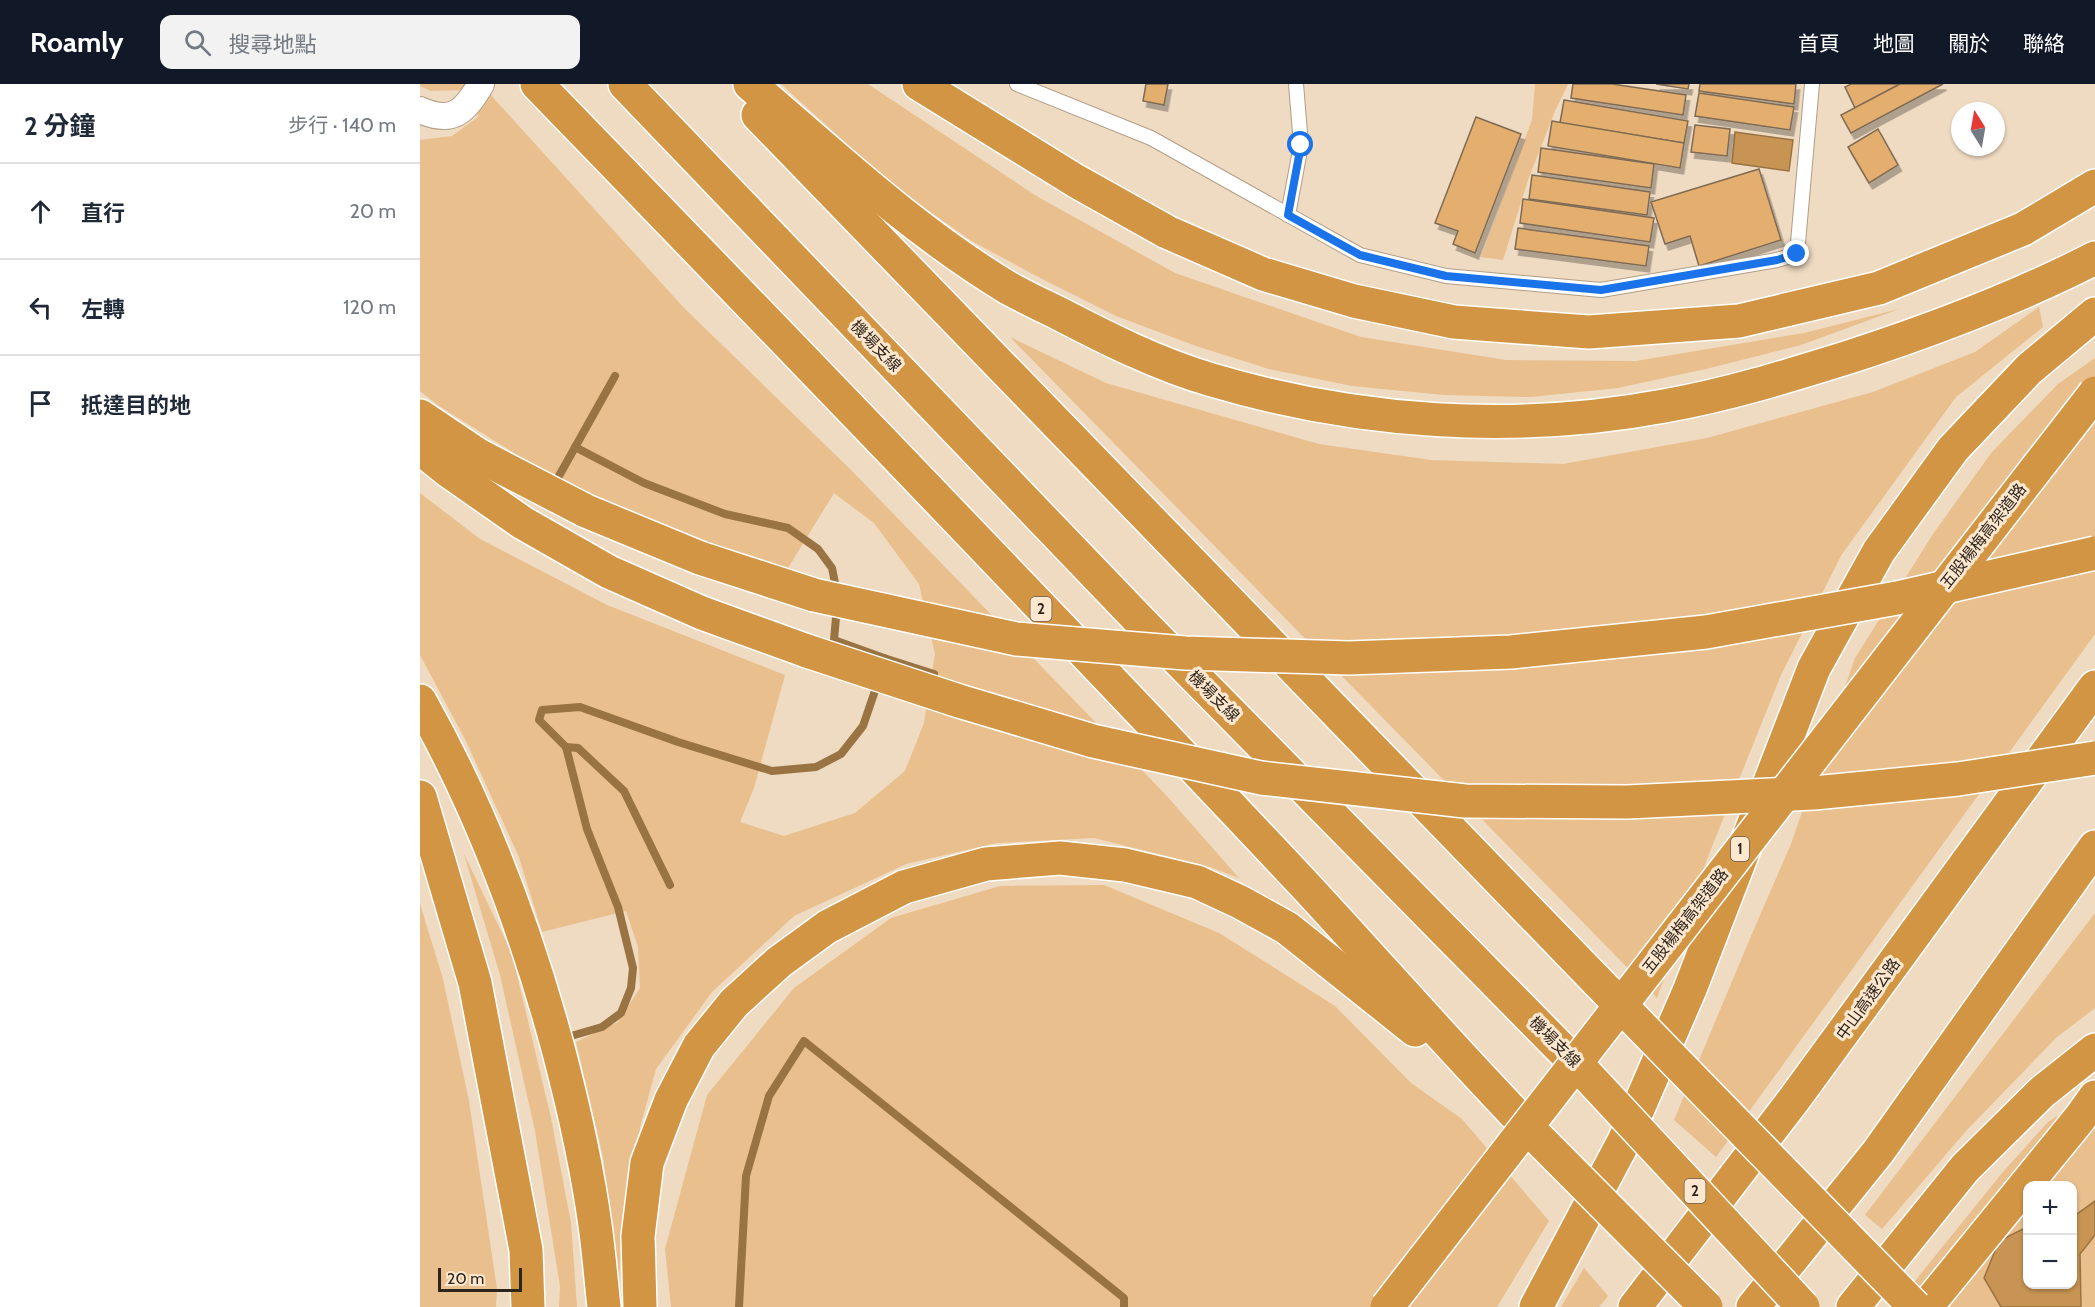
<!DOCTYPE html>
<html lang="zh-TW">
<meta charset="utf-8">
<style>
body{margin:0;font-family:Cabin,"Noto Sans TC",sans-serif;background:#f2f2f3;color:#1f2937}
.controls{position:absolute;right:18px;bottom:18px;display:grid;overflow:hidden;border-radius:12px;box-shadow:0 2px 4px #0004}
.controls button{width:54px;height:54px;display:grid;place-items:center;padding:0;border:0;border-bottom:2px solid #e0e1e3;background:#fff;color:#1f2937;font:30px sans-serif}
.compass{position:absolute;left:1531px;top:18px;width:54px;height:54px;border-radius:50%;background:#fff;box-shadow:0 2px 4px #0004;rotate:349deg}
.scale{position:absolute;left:18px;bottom:15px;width:84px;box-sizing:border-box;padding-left:6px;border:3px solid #2d251c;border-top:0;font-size:16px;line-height:21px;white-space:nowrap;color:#2d251c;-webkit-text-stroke:4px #fde7cf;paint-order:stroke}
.stop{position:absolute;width:18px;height:18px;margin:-14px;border:4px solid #1a73e8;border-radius:50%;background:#fff}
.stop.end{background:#1a73e8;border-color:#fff;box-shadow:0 2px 6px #0008}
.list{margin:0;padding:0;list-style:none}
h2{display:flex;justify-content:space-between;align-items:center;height:78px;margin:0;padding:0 24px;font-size:26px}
h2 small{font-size:20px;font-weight:400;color:#747a83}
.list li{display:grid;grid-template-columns:39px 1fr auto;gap:18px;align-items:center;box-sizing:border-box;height:96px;padding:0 24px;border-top:2px solid #e0e1e3}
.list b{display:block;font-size:22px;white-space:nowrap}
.list em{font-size:20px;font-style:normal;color:#747a83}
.icon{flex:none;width:33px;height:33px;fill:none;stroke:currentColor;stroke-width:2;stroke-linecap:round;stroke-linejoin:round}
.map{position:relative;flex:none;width:1675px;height:1223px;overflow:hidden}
header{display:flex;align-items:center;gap:36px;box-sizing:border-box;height:84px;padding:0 30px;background:#111827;color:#fff}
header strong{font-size:28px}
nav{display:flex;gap:33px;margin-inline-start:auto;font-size:21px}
.search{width:420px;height:54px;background:#f2f2f3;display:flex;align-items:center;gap:15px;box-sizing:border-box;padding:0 21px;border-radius:12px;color:#747a83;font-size:22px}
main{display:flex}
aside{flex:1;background:#fff}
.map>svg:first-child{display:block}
.green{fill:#e9bf8d;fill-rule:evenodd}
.water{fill:#c89453;stroke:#9a7342;stroke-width:1.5}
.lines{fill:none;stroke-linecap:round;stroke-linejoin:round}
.stream{stroke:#9a7342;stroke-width:8}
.building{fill:#e4af6e;stroke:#7e6b55;stroke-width:1.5;filter:url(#shadow)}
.service-casing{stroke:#b29e87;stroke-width:16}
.minor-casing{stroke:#b29e87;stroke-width:28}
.motorway-casing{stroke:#fff;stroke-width:36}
.service{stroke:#fff;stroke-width:14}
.minor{stroke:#fff;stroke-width:26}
.motorway{stroke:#d29544;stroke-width:33}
.motorway-bridge-casing{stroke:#fff;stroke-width:36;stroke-linecap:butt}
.motorway-bridge{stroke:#d29544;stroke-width:33}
.route{stroke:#1a73e8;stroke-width:8}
.labels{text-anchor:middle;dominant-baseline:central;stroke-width:6;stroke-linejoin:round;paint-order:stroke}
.shield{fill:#fde7cf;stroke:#6b5f52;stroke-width:1.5}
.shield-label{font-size:15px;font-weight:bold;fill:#2d251c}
.street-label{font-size:16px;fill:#2d251c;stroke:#fde7cf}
</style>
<header>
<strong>Roamly</strong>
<div class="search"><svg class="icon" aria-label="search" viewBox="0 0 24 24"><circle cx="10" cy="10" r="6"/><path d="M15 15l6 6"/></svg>搜尋地點</div>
<nav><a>首頁</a><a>地圖</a><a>關於</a><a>聯絡</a></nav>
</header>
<main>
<aside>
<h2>2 分鐘<small>步行 · 140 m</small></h2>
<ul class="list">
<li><svg class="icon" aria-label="ahead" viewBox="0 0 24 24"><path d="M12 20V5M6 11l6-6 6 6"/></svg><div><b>直行</b></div><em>20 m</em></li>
<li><svg class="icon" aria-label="left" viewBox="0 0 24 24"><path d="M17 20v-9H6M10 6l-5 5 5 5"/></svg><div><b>左轉</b></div><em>120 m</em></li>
<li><svg class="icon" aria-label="arrive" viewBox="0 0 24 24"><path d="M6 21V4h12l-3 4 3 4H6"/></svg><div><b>抵達目的地</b></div></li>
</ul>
</aside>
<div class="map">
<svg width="1675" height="1223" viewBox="0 0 1675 1223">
<defs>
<filter id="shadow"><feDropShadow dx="3.5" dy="6" stdDeviation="0" flood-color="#0004"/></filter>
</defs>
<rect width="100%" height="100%" fill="#efdac2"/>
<!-- green -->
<g class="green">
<polygon points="0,0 48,0 43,6 11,7 0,2"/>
<polygon points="361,0 448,0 618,113 755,189 941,253 1086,276 1216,277 1384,249 1479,225 1381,261 1290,284 1198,304 1111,313 1024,311 932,302 849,285 776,262 696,232 620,194 550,156 471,100"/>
<polygon points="1115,0 1148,0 1135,27 1108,96 1083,176 1061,173 1112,36"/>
<polygon points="68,8 264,224 429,384 745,710 819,794 790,783 674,754 577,759 486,780 374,832 292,908 236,985 221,1040 204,1122 199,1199 183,1073 156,958 198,938 220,904 218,863 206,827 122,848 99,773 46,657 0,571 0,409 60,455 187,521 365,591 334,704 320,738 364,752 435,729 485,687 504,639 515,570 499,500 454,439 414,409 368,484 301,463 224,434 132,393 19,322 0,307 0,56 32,52 58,33 56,18"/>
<polygon points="1619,223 1623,243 1536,313 1422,470 1361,591 1289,770 1237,914 590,253 686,299 899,360 1011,376 1143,380 1287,354 1453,308 1555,268"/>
<polygon points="1675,274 1675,550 1296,1073 1254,1036 1331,852 1371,760 1435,574 1513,450 1572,368 1638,300"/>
<polygon points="44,770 92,870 131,1034 151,1139 157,1223 139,1223 140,1202 115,1047 80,891"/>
<polygon points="684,801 799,849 915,922 991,999 1042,1035 1129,1137 1077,1223 251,1223 245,1165 287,1011 374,904 471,834 580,802"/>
<polygon points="0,820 23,895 49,1017 77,1205 76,1223 0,1223"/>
<polygon points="1675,829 1675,924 1637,953 1546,1047 1462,1145 1445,1131"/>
<path d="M1675 1009V1223H1474L1582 1089 1628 1038ZM1608 1102H1652V1200H1608Z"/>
<polygon points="1164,1184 1188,1212 1179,1223 1141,1223"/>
</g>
<!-- water -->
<g class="water">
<polygon points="1315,48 1373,56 1369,87 1312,79"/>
<polygon points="1675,1117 1675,1151 1660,1170 1661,1223 1581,1223 1564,1194 1579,1157 1607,1143 1608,1200 1652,1200 1653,1133"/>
</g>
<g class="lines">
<!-- stream -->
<g class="stream">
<polyline points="155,363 224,399 305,430 368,444 398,465 412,484 417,509"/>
<polyline points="135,399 195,292"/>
<polyline points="417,522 414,556 464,574"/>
<polyline points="461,586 464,574 514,590"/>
<polyline points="146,663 119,636 122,626 160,623 258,658 352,687 396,683 421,670 443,642 458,598"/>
<polyline points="151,952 182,943 201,929 211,904 213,884 198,823 167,745 146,663 158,664 204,707 250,801"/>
<polyline points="319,1223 326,1092 349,1012 384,957 704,1214 704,1223"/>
</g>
</g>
<!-- building -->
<g class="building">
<polygon points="726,0 748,0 744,21 723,17"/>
<polygon points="1153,0 1192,0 1266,11 1263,31 1151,14"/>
<polygon points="1236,0 1269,0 1268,5"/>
<polygon points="1280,0 1376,0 1374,20 1279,7"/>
<polygon points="1431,0 1480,0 1435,24 1425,3"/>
<polygon points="1480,0 1523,0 1431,49 1421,31"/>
<polygon points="1279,9 1374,23 1370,46 1275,32"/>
<polygon points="1144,16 1268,37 1264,59 1140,39"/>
<polygon points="1056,33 1101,50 1055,169 1033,160 1038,147 1015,139"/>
<polygon points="1132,37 1264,59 1260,84 1128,62"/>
<polygon points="1275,41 1310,45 1307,72 1271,68"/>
<polygon points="1458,45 1478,81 1449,99 1428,63"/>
<polygon points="1121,64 1234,80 1231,104 1118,88"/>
<polygon points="1339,85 1361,156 1279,182 1270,152 1245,160 1231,118"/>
<polygon points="1112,91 1230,108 1227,131 1109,115"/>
<polygon points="1103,115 1234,134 1230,158 1100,139"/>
<polygon points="1098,144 1229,162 1226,182 1095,165"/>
</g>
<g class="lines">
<defs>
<g id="service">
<polyline points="597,0 731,54 940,171 1026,192 1181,206 1357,176 1377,170 1392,0"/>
<polyline points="868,131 881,61 876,0"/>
</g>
<path id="minor" d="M0 26C33 41 45 27 61 0"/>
<g id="motorway">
<path d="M117 0C373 264 629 529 881 797 961 883 1037 971 1119 1055"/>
<polyline points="205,0 724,541 1167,991"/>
<path d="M330 0C414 72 495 148 590 205 605 213 621 221 636 228 686 254 737 280 792 296 937 339 1094 350 1244 322 1307 311 1368 292 1429 273 1512 246 1597 214 1675 174"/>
<polyline points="499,0 656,97 747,148 843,190 934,217 1034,238 1169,248 1319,237 1459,204 1603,145 1675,102"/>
<polyline points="338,31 1178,898"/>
<polyline points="0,332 58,371 166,427 280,474 394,511"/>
<polyline points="0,364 30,388 103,439 189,488 282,529 387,567"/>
<path d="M0 617C62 727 106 845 139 968 154 1025 167 1083 175 1141 179 1169 181 1196 184 1223"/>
<polyline points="0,713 55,899 106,1166 108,1223"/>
<polyline points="220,1223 218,1152 227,1079 251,1016 279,962 314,919 359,878 407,843 484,803 566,780 640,774 705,781 777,798 820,818 867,844 995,946"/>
<polyline points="1116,1223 1204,1057 1270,905 1394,584 1459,467 1533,365 1609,285 1675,230"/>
<polyline points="1215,1223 1375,1014 1675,603"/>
<polyline points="1333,1223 1458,1068 1675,763"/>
<polyline points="1433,1223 1545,1084 1622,1008 1675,966"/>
<polyline points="1506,1223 1660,1034 1675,1013"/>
</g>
</defs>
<!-- service casing -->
<use href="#service" class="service-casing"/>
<!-- minor casing -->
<use href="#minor" class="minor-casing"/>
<!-- motorway casing -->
<use href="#motorway" class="motorway-casing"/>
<!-- service -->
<use href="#service" class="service"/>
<!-- minor -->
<use href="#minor" class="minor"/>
<!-- motorway -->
<use href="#motorway" class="motorway"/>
<defs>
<g id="motorway-bridge">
<polyline points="394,511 596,555 765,569 929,574 1091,568 1286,548 1477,514 1675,469"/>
<polyline points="387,567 539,617 673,657 841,694 1045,717 1207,718 1394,709 1538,695 1675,674"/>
<polyline points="1178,898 1495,1223"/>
<polyline points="1167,991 1383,1223"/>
<polyline points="1119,1055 1286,1223"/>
<polyline points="967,1223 1675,309"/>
</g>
</defs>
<!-- motorway-bridge casing -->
<use href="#motorway-bridge" class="motorway-bridge-casing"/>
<!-- motorway-bridge -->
<use href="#motorway-bridge" class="motorway-bridge"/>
</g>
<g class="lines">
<!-- route -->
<polyline class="route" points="881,61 868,131 940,171 1026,192 1181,206 1357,176 1377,170"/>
</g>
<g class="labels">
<!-- shield labels -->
<g class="shield">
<rect x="610.5" y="513" width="21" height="24" rx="4.5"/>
<rect x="1311" y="753" width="18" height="24" rx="4.5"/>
<rect x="1264.5" y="1095" width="21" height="24" rx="4.5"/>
</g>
<g class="shield-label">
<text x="621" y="525">2</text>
<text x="1320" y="765">1</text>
<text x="1275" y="1107">2</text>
</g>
<!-- street labels -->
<g class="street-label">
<text transform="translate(456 262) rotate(46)">機場支線</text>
<text transform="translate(1563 452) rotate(-52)">五股楊梅高架道路</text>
<text transform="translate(794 612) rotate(45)">機場支線</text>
<text transform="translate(1265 837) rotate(-52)">五股楊梅高架道路</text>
<text transform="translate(1448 915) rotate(-54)">中山高速公路</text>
<text transform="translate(1135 958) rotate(45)">機場支線</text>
</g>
</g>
</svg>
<div class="controls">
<button>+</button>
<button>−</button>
</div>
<svg class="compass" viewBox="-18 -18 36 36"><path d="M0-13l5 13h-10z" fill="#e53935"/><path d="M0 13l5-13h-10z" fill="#747a83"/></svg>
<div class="scale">20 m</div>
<div class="stop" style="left:881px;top:61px"></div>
<div class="stop end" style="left:1377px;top:170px"></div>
</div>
</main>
